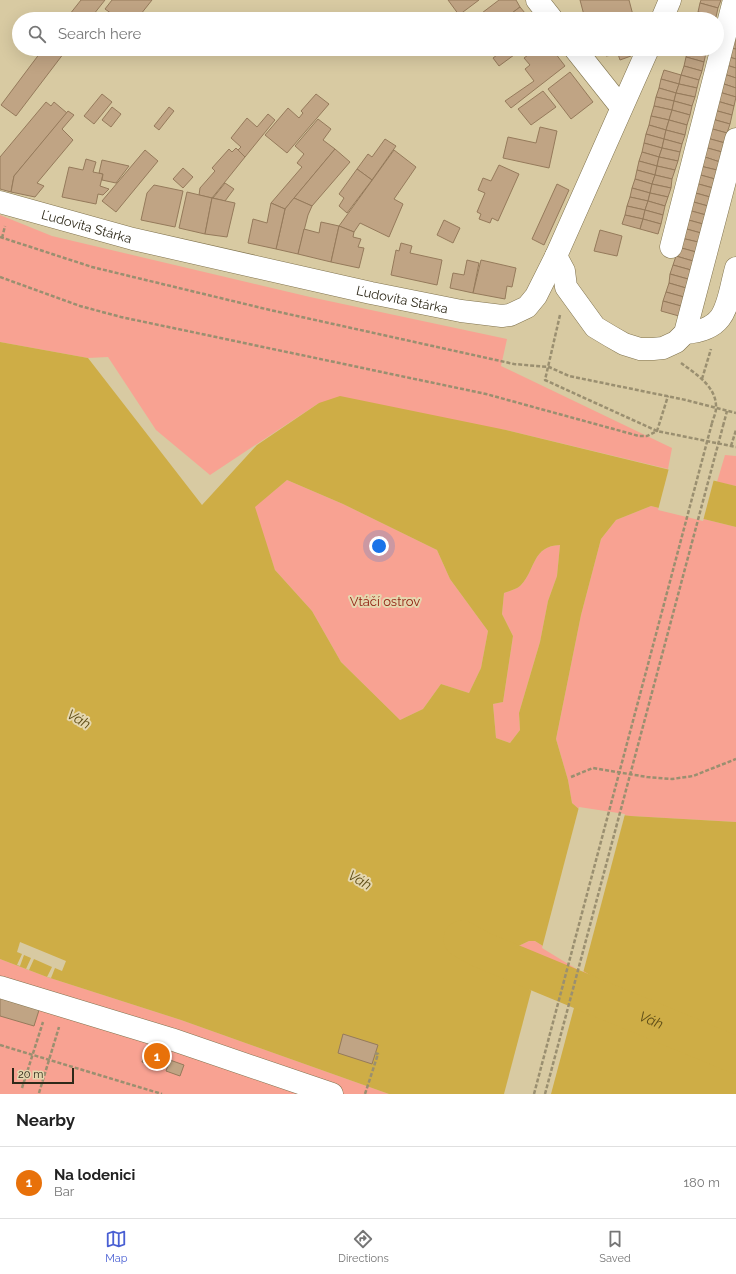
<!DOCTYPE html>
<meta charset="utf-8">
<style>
body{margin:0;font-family:Raleway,sans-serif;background:#f6f6f6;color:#222}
.scale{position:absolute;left:12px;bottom:10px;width:62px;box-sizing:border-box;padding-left:4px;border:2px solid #2e2919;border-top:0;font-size:11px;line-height:14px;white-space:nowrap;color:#2e2919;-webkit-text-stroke:3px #e5d7af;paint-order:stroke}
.you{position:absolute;left:379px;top:546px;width:14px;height:14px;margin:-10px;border:3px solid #fff;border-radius:50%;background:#1a73e8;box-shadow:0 0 0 6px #1a73e833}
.badge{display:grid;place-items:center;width:26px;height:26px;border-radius:50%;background:#495fd3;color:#fff;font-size:13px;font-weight:700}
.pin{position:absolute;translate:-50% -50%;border:2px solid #fff;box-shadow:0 1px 4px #0006}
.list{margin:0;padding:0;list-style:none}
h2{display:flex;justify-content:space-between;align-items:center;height:52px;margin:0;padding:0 16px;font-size:17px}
h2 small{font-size:13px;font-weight:400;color:#767676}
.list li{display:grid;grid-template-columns:26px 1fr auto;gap:12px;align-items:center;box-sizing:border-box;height:72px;padding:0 16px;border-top:1px solid #e0e0e0}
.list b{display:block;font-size:15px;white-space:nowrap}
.list p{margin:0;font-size:13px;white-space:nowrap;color:#767676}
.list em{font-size:13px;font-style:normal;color:#767676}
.icon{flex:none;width:22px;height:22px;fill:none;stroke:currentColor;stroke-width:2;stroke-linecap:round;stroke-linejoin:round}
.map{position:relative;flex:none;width:736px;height:1094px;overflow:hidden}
.search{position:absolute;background:#fff;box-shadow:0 4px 16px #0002;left:12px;right:12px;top:12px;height:44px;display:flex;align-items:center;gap:10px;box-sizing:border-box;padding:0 14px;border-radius:22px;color:#767676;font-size:15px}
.sheet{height:124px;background:#fff}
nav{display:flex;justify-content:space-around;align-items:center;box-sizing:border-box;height:56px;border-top:1px solid #e0e0e0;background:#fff;font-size:11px;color:#767676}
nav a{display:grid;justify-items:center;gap:2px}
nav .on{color:#495fd3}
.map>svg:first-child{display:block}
.green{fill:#f8a292}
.water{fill:#cead46;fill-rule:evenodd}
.pier{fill:#d8caa2}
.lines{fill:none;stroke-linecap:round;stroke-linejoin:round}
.river{stroke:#cead46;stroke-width:37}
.building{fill:#c0a484;stroke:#957a5b}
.minor-casing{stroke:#80734e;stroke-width:23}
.path{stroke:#9a8f70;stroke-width:2.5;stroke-dasharray:4 2;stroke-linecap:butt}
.minor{stroke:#fff;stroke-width:22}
.path-bridge{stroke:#9a8f70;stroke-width:2.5;stroke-dasharray:4 2;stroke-linecap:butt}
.labels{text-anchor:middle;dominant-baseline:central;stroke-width:4;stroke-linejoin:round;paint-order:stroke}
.street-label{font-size:13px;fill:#2e2919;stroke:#e5d7af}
.park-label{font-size:13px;fill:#8e1e0f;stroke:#e5d7af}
.water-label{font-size:14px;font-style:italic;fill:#5f4e18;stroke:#e5d7af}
</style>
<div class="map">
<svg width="736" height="1094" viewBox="0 0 736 1094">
<rect width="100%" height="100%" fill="#d8caa2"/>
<!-- green -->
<g class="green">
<polygon points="0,215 52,236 310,297 507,339 501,366 672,448 668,469 506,430 319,403 210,475 156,430 108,357 88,358 0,342"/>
<polygon points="725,455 736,456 736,486 717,482"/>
<polygon points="287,480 343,504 437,550 450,579 488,631 481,668 469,693 441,684 423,709 400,720 341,662 312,611 275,570 254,507"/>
<polygon points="651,506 736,527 736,822 631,816 580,810 572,803 568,780 556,739 581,615 601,539 616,520"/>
<path d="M560 545 557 576 548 601 540 642 519 713 520 730 510 743 496 738 493 704 503 702 513 636 502 614 504 593C509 591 518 589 521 585 536 569 532 546 560 545Z"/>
<polygon points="529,941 535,941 593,977 602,990 594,1008 583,1009 530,990 526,981 510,974 506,952"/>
<polygon points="0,959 47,977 181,1020 389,1094 0,1094"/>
</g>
<!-- water -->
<path class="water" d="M0 342 88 358 202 505 257 445 319 403 340 396 506 430 736 486V527L651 506 616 520 601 539 581 615 556 739 568 780 572 803 580 810 631 816 736 822V1094H389L181 1020 47 977 0 959ZM287 480 343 504 437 550 450 579 488 631 481 668 469 693 441 684 423 709 400 720 341 662 312 611 275 570 255 507ZM560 545 557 576 548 601 540 642 519 713 520 730 510 743 496 738 493 704 503 702 513 636 502 614 504 593C509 591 518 589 521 585 536 569 532 546 560 545ZM529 941H535L593 977 602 990 594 1007 583 1009 530 990 526 981 510 974 506 952Z"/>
<!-- pier -->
<g class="pier">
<polygon points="669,468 714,479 703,521 658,510"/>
<polygon points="579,807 625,814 583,973 542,948"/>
<polygon points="20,942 66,961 62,971 55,968 51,978 47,977 52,967 34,959 29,970 26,969 31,958 24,955 20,966 17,965 22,954 17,952"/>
<polygon points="532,988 575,1004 551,1094 504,1094"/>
</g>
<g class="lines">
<!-- river -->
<path class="river" id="s1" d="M462 939 482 950 736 1055"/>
</g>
<!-- building -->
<g class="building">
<polygon points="81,0 105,0 90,19 66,19"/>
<polygon points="112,0 152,0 137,19 119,19 105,9"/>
<polygon points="448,0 479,0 459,15"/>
<polygon points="499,0 516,0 520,7 504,19 474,19"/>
<polygon points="580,0 629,0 634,19 585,19"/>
<polygon points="701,0 721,0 718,8 700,3"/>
<polygon points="700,3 718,8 716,17 698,12"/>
<polygon points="520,7 530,19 504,19"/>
<polygon points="698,12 716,17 715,19 696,19"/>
<polygon points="733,39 736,39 736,49 731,48"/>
<polygon points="731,48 736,49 736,59 729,57"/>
<polygon points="43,49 67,49 16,116 1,105"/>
<polygon points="494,49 503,49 497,54"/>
<polygon points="505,49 509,49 514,55 499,66 493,58"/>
<polygon points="536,49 552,49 565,66 511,108 505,101 534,81 525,69 530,65 524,58"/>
<polygon points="592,49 629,49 631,56 620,60 618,54 606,56 604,52 593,54"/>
<polygon points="688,49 706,53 704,62 686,57"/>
<polygon points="695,49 707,49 706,53"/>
<polygon points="686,57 704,62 702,71 684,66"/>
<polygon points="729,57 736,59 736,68 726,65"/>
<polygon points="726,65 736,68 736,78 724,74"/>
<polygon points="684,66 702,71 699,80 681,75"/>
<polygon points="664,70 681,75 679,84 661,79"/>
<polygon points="570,72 593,102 571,119 548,89"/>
<polygon points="724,74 736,78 736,88 721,83"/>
<polygon points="681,75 699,80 697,88 679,84"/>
<polygon points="661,79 679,84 676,93 659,88"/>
<polygon points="721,83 736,88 736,97 719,92"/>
<polygon points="679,84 697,88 695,97 676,93"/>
<polygon points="659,88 676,93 674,101 656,97"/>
<polygon points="543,91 556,107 531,125 518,109"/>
<polygon points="719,92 736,97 734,106 717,101"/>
<polygon points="676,93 695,97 692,106 674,101"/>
<polygon points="102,94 112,102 94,124 84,116"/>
<polygon points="316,94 329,104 287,153 265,135 288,108 299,118 303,113 301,111"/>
<polygon points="656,97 674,101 672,110 654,106"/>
<polygon points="674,101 692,106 690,115 672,110"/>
<polygon points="717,101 734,106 732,115 714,110"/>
<polygon points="46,102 51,106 54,102 67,113 14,176 11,192 0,189 0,157"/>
<polygon points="654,106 672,110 669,120 651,116"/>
<polygon points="112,107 121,114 111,127 102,120"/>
<polygon points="169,107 174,111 159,130 154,126"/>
<polygon points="672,110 690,115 687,125 669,120"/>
<polygon points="714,110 732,115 730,124 712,119"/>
<polygon points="68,111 74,115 62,129 73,140 37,183 44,186 35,197 11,192 14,176"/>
<polygon points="268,114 275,120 245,157 238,150 241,147 231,138 247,118 257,127"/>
<polygon points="651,116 669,120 666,130 649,125"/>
<polygon points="318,119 331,129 323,140 335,149 285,209 271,203 302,167 297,163 304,154 295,146"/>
<polygon points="712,119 730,124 727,133 709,128"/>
<polygon points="669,120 687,125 685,135 666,130"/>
<polygon points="649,125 666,130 664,139 646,134"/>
<polygon points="540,127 557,131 549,168 503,158 508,137 536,143"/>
<polygon points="709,128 727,133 725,143 707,138"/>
<polygon points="666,130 685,135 682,144 664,139"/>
<polygon points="646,134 664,139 662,148 644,143"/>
<polygon points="707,138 725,143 722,152 704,147"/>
<polygon points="385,139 396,146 372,180 357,169 368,154 372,157"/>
<polygon points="664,139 682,144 680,152 662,148"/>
<polygon points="644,143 662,148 659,157 642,152"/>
<polygon points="704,147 722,152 720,162 702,156"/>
<polygon points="236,148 245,157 212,198 199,195 200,188 215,171 212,168 229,149 232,152"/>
<polygon points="662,148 680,152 678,161 659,157"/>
<polygon points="335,149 350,162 312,206 294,198"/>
<polygon points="145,150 158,161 116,212 102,201"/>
<polygon points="394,150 416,167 394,199 403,204 389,237 360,223 354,232 339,226"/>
<polygon points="642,152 659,157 657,166 639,161"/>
<polygon points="702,156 720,162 717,170 700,166"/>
<polygon points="659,157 678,161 675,170 657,166"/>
<polygon points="86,159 96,162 93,172 103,174 100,186 109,189 103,195 98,194 96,204 62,197 69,167 83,170"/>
<polygon points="102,160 129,166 116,183 102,180 103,174 99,173"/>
<polygon points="639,161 657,166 655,175 637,170"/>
<polygon points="499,165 519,174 498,221 492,218 490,223 479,219 481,214 477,212 485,193 478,190 483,178 491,181"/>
<polygon points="657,166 675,170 672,179 655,175"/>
<polygon points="700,166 717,170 715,179 697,174"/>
<polygon points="183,168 193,177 183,188 173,179"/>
<polygon points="357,169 372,180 347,213 339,206 344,198 339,194"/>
<polygon points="637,170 655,175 652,184 635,179"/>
<polygon points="697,174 715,179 713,188 695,183"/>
<polygon points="655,175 672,179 671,188 652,184"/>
<polygon points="635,179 652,184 650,193 632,188"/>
<polygon points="225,183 234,189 225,201 213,198"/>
<polygon points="695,183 713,188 710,197 692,192"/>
<polygon points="557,184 569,190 544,245 532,239"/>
<polygon points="652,184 671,188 668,197 650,193"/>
<polygon points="154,185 183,191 175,227 141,220 147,193"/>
<polygon points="632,188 650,193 648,201 630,197"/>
<polygon points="187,192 212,198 205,234 179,228"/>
<polygon points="692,192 710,197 708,206 690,201"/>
<polygon points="650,193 668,197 665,206 648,201"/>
<polygon points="630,197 648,201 645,210 627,206"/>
<polygon points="212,198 235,203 227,237 205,234"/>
<polygon points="294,198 312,206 308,215 298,254 276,249 285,209"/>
<polygon points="648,201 665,206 663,215 645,210"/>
<polygon points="690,201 708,206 706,215 688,210"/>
<polygon points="271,203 285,209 276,249 248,243 253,219 267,223"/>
<polygon points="627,206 645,210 643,219 625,215"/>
<polygon points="645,210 663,215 661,224 643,219"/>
<polygon points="688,210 706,215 703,224 685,219"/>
<polygon points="625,215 643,219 640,229 622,224"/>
<polygon points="643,219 661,224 658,234 640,229"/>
<polygon points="685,219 703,224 701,233 683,228"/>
<polygon points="444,220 460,228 453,243 437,235"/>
<polygon points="321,222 339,226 331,262 298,254 304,229 319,233"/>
<polygon points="339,226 354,232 353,237 361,239 358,247 364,248 359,268 331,262"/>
<polygon points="683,228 701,233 698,242 681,238"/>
<polygon points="600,230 622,236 617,256 594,251"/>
<polygon points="681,238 698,242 696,252 678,247"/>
<polygon points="401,243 412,246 410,253 442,260 437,285 391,275 396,250 399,251"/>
<polygon points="678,247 696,252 693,261 676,256"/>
<polygon points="676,256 693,261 691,270 673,265"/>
<polygon points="467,260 479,263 473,293 450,288 453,273 464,275"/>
<polygon points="481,260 516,268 512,287 507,286 505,299 473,293"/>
<polygon points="673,265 691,270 688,279 670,274"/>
<polygon points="670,274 688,279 686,288 669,283"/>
<polygon points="669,283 686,288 684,297 666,292"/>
<polygon points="666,292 684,297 681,306 663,301"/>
<polygon points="663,301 681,306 679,316 661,311"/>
<polygon points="0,995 40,1007 34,1026 0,1016"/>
<polygon points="343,1034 378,1045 372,1064 338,1053"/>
<polygon points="149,1041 171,1048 164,1069 142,1062"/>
<polygon points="170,1060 184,1065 180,1076 166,1071"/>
</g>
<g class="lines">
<defs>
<g id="minor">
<polyline points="537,0 552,19"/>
<polyline points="662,19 670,0"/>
<polyline points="575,49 621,107"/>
<path id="s2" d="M0 202 133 239 371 293 461 311 502 316 510 315 527 307 536 296 556 256 648 49"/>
<polyline points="671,247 734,0"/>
<polyline points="556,256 564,271 566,287 595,327 610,336 624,344 640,349 653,349 663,348 676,342 685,333 736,139"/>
<path d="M685 333C729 330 726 304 736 268"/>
<polyline points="0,987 171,1039 332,1094"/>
</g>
</defs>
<!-- minor casing -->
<use href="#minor" class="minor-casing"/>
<!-- path -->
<g class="path">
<polyline points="0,237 92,267 270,310 514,364 549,367 569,376 686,400 736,413"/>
<polyline points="2,238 5,226"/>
<polyline points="0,277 80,306 121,317 486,394 639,436 647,436 657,431 668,396"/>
<polyline points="560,315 545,380 657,431 736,447"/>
<path d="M681 363C696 374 717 387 716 408 716 413 713 419 712 423"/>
<polyline points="702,379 711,349"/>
<polyline points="723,426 727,411"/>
<polyline points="731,446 736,430"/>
<polyline points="571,777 593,768 647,777 672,779 693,776 736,759"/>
<polyline points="0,1045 162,1094"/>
<polyline points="22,1088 43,1022"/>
<polyline points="39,1093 59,1027"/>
<polyline points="365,1094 378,1054 375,1053"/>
</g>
<!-- minor -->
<use href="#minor" class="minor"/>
<!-- path-bridge -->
<g class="path-bridge">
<polyline points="534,1094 712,423"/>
<polyline points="545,1094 723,426"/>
</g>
</g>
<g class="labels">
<!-- street labels -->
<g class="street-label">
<text stroke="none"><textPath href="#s2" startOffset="90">Ľudovíta Stárka</textPath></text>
<text stroke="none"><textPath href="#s2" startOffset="414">Ľudovíta Stárka</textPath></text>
</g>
<!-- park labels -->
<g class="park-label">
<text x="385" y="601">Vtáčí ostrov</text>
</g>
<!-- water labels -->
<g class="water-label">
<text transform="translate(79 719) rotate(30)">Váh</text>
<text transform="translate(360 880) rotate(30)">Váh</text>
<text stroke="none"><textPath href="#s1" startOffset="206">Váh</textPath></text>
</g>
</g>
</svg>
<div class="scale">20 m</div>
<div class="you"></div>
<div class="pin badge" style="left:157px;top:1056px;background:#e8710a">1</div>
<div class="search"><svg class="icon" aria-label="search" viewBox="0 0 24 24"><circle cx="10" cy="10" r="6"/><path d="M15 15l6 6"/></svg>Search here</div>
</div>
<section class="sheet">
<h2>Nearby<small></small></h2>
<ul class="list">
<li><span class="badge" style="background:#e8710a">1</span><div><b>Na lodenici</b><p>Bar</p></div><em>180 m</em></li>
</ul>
</section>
<nav>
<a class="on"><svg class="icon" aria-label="map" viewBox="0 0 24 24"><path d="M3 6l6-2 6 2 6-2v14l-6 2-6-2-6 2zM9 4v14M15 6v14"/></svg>Map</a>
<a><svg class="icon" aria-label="directions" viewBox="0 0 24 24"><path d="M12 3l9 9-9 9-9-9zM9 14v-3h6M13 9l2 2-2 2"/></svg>Directions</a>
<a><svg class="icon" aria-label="saved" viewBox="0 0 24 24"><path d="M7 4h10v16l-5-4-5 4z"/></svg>Saved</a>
</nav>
